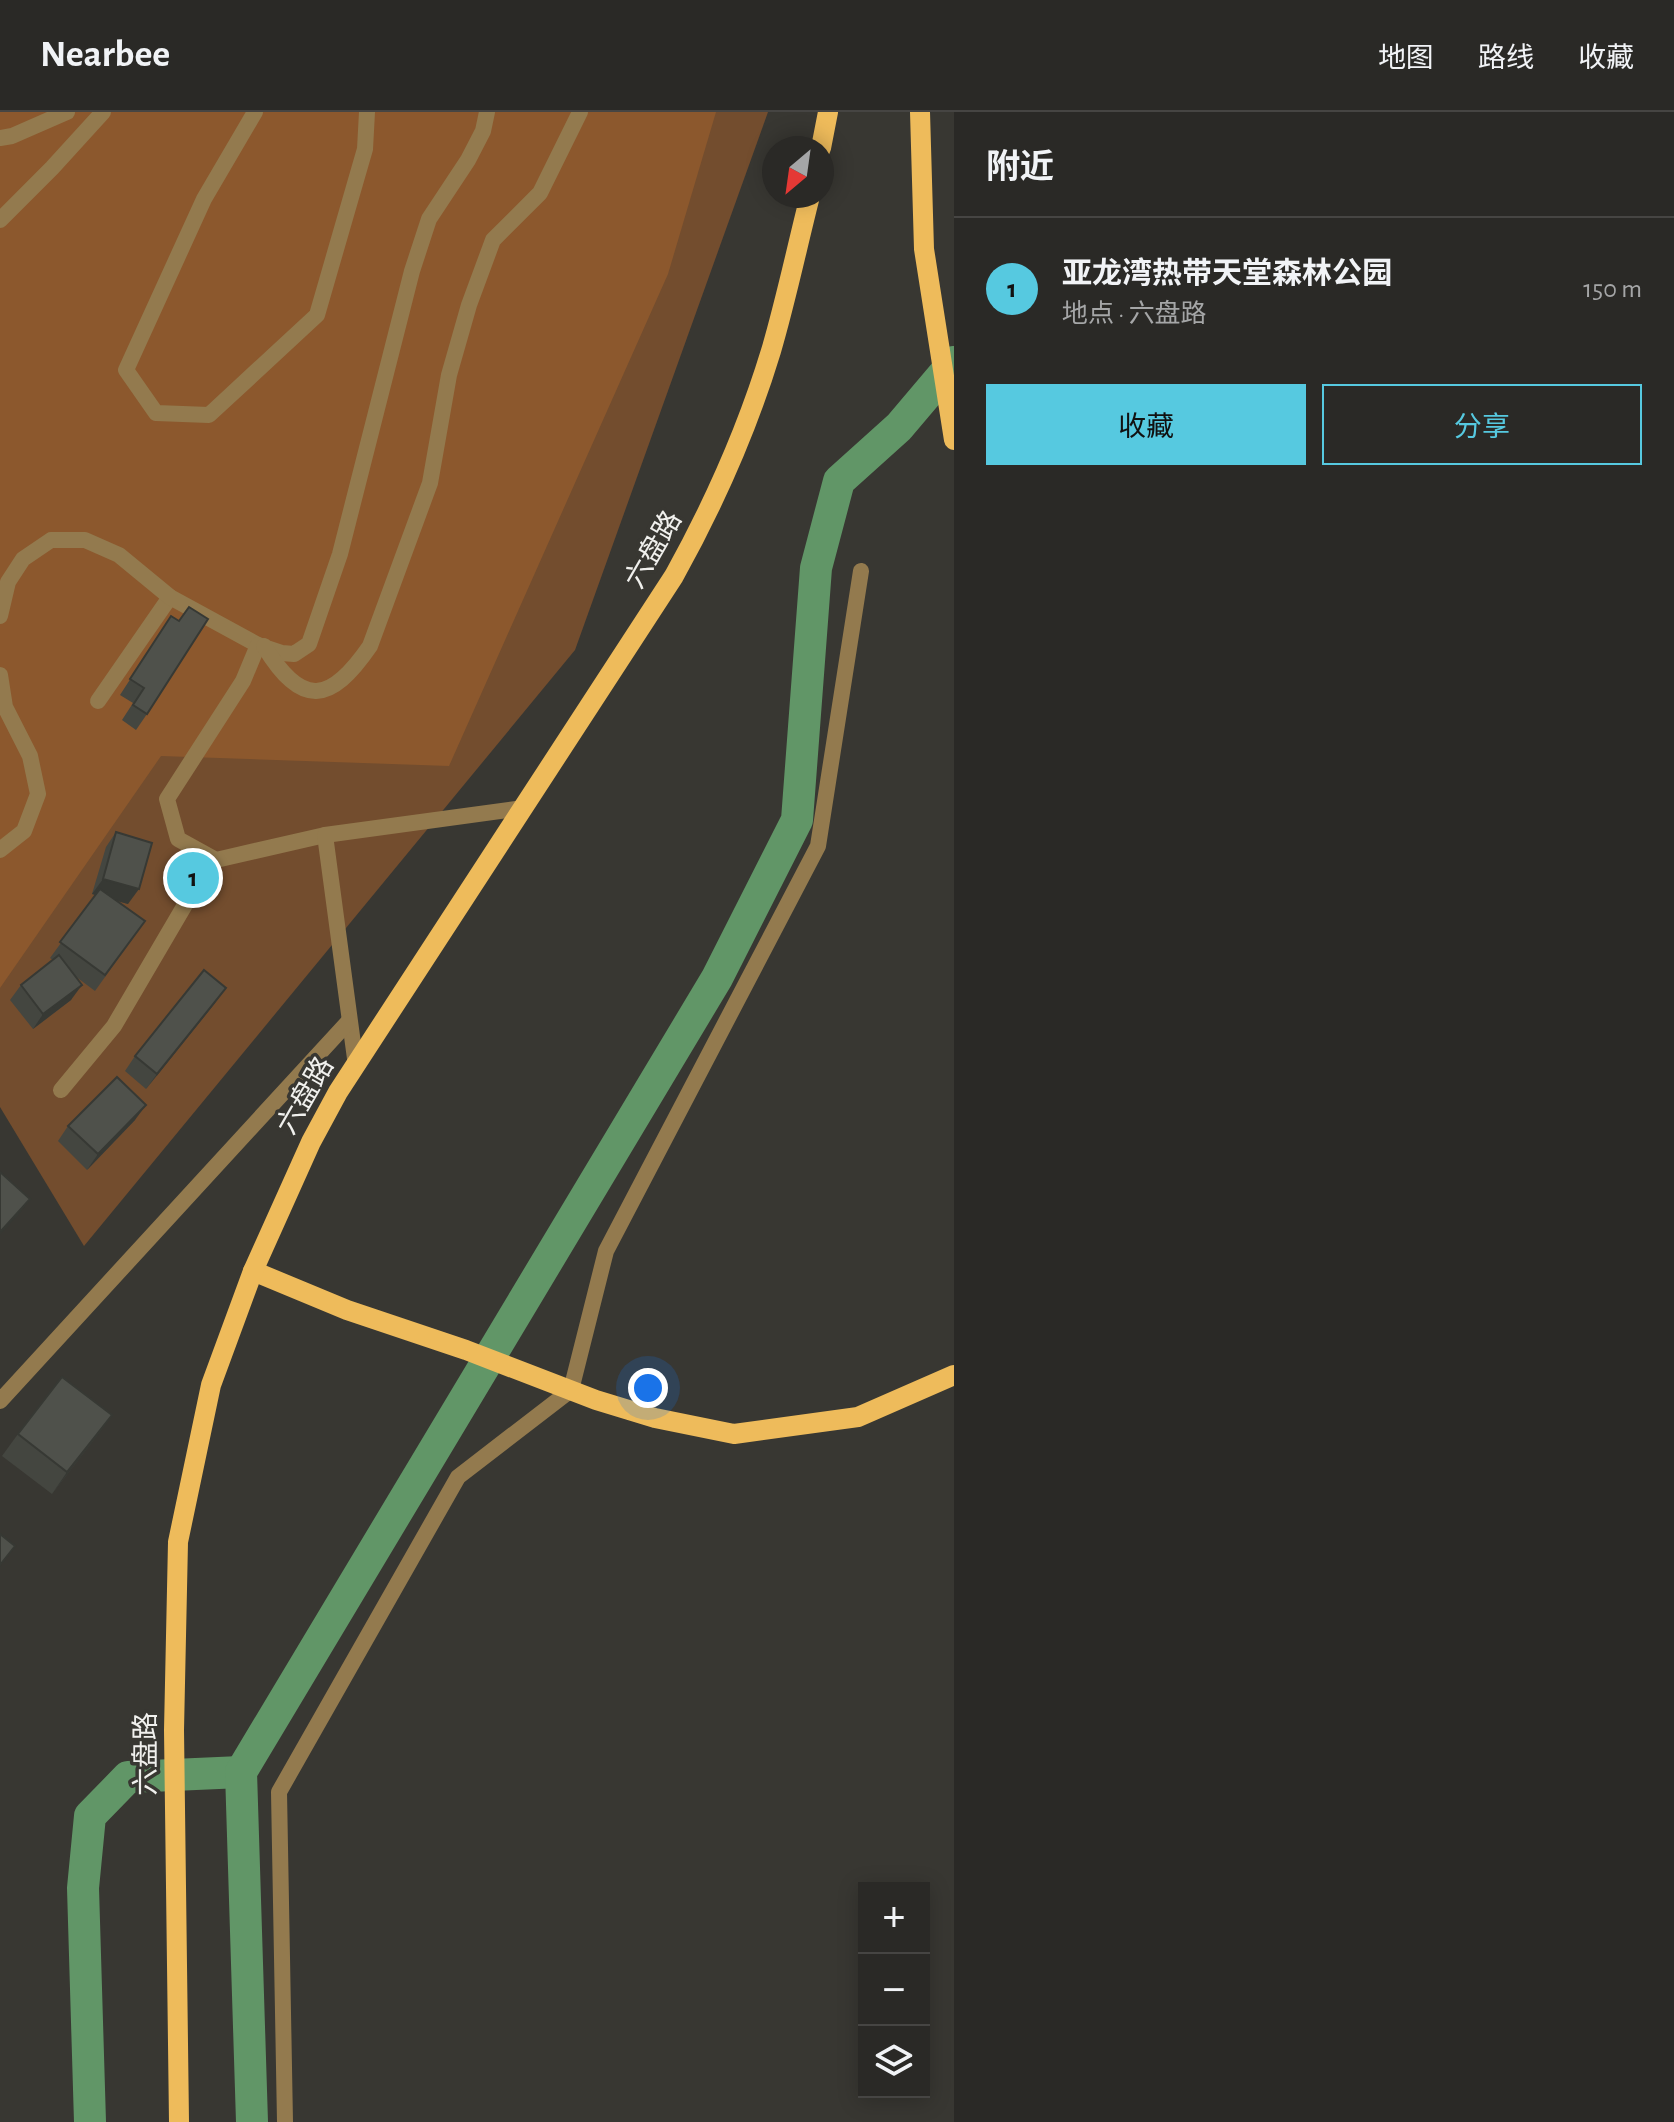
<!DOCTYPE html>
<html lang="zh">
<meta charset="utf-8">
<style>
body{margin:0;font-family:"Alegreya Sans","Noto Sans SC",sans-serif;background:#363532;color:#f1f3f6}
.controls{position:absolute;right:24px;bottom:24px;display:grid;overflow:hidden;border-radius:0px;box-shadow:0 4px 20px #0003}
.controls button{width:72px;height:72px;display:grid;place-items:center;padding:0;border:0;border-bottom:2px solid #464543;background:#2a2926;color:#f1f3f6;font:40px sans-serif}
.compass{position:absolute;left:762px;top:24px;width:72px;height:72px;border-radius:50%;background:#2a2926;box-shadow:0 4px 20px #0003;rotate:209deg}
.you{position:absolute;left:648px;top:1276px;width:28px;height:28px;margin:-20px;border:6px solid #fff;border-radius:50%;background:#1a73e8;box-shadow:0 0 0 12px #1a73e833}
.badge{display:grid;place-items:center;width:52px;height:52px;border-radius:50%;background:#56c9e0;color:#111;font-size:26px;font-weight:700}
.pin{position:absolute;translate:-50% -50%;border:4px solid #fff;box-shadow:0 2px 8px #0006}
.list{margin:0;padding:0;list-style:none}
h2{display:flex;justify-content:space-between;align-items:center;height:104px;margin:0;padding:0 32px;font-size:34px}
h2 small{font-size:26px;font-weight:400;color:#a5a6a7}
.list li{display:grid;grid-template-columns:52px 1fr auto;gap:24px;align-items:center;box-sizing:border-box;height:144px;padding:0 32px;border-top:2px solid #464543}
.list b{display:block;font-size:30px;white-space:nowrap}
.list p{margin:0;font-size:26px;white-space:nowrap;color:#a5a6a7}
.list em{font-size:26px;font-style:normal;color:#a5a6a7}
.actions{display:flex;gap:16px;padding:24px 32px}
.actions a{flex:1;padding:18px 0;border:2px solid #56c9e0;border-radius:0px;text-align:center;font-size:28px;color:#56c9e0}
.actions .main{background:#56c9e0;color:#111}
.icon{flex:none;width:44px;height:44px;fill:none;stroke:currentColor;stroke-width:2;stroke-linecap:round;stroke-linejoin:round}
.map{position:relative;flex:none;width:954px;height:2010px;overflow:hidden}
header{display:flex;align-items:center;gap:48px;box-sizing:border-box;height:112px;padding:0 40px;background:#2a2926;border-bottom:2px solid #464543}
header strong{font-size:38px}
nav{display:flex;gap:44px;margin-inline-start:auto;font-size:28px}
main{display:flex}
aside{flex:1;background:#2a2926}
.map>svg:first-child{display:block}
.green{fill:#734d2e}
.forest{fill:#8c582d}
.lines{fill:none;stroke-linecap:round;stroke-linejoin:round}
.canal{stroke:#619667;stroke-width:32}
.lane{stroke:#937a4e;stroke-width:16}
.street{stroke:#937a4e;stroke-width:16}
.primary{stroke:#eebb5b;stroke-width:20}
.wall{fill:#444640}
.shaded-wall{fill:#373934}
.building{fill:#4f514b;stroke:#373934;stroke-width:2}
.labels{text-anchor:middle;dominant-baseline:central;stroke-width:7;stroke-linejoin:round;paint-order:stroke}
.street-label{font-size:28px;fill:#f0f0ed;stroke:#383732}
</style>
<header>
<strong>Nearbee</strong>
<nav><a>地图</a><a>路线</a><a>收藏</a></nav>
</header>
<main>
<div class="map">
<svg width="954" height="2010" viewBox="0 0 954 2010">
<rect width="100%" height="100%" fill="#383732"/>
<!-- green -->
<polygon class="green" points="0,0 768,0 575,538 84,1134 0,995"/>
<!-- forest -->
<polygon class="forest" points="0,0 716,0 668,162 449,654 161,644 0,876"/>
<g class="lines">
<!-- canal -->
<g class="canal">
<polyline points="90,2010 83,1776 90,1704 128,1665 241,1660"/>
<polyline points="252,2010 241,1660 717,866 797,708 816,456 839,369 899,315 954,250"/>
</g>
<!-- lane -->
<g class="lane">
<polyline points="98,589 170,485"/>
<polyline points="61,978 114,914 189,786 216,748"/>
<polyline points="285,2010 279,1680 458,1365 571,1278 606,1139 818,734 861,459"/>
</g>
<!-- street -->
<g class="street">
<polyline points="255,0 204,87 126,258 156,301 209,303 317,203 365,37 367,0"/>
<polyline points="0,26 12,24 67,0"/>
<polyline points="0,108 52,56 103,0"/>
<polyline points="0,504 8,470 23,447 51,428 85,428 119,443 170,485 258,533 282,541 294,542 309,532 340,442 412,159 429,107 468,48 483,19 487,0"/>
<polyline points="258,533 243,569 167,687 178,727 216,748 325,723"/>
<path d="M264 534C302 596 330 592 370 534L430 371 449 263 469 193 493 128 540 81 580 0"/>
<polyline points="0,563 5,595 30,644 38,682 24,719 0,738"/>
<polyline points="356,954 325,723 523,696"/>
<polyline points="0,1289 349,909"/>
</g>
<!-- primary -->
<g class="primary">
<polyline points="920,0 924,137 954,328"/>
<polyline points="821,36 828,0"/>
<polyline points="253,1159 347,1198 466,1238 596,1288 655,1306 734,1322 858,1305 954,1263"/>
<path d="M179 2010 174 1618 178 1430 211 1273 253 1159 311 1030 338 980 674 464C714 392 747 318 771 239 786 188 797 135 810 84"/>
</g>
</g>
<!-- wall -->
<g class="wall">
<polygon points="171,504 147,602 136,618 122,608 133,591 120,583"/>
<polygon points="116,720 128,792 118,789 145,809 95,879 75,864 71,888 33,917 10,888 21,873 53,848 50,846 96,783 92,782 106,735"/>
<polygon points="215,891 146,977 125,959 135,944"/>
<polygon points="135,1008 87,1058 58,1029 68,1014"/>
<polygon points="112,1303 96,1325 52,1382 2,1344 18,1322"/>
</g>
<!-- shaded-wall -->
<g class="shaded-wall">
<polygon points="103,767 139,777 128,792 92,782"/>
<polygon points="82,873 71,888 33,917 43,902"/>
<polygon points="226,876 215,891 146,977 157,962"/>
<polygon points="146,993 135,1008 87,1058 98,1042"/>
<polygon points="30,1087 19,1102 0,1123 0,1120"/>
<polygon points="112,1303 96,1325 52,1382 67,1360"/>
</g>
<!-- building -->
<g class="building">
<polygon points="189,495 208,507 147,602 133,593 144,576 130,567 171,504 179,509"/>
<polygon points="116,720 152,731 139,777 103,767"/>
<polygon points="100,777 145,809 105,863 60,830"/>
<polygon points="59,843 82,873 43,902 21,873"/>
<polygon points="204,858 226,876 157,962 135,944"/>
<polygon points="117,965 146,993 98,1042 68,1014"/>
<polygon points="0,1060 30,1087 1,1119 0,1118"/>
<polygon points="62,1265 112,1303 67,1360 18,1322"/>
<polygon points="0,1422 15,1434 0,1453"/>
</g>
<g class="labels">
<!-- street labels -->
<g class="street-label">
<text transform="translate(654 438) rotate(-60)">六盘路</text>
<text transform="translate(306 984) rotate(-60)">六盘路</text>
<text transform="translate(147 1642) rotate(-90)">六盘路</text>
</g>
</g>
</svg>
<div class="controls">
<button>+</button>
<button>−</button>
<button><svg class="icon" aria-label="layers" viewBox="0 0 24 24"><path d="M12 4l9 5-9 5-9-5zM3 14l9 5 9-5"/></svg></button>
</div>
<svg class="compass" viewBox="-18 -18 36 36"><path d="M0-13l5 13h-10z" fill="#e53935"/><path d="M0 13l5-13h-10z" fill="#a5a6a7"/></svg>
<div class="you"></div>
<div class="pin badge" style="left:193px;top:766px">1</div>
</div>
<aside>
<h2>附近<small></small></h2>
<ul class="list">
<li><span class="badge">1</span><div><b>亚龙湾热带天堂森林公园</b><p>地点 · 六盘路</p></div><em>150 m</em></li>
</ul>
<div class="actions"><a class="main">收藏</a><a>分享</a></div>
</aside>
</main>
